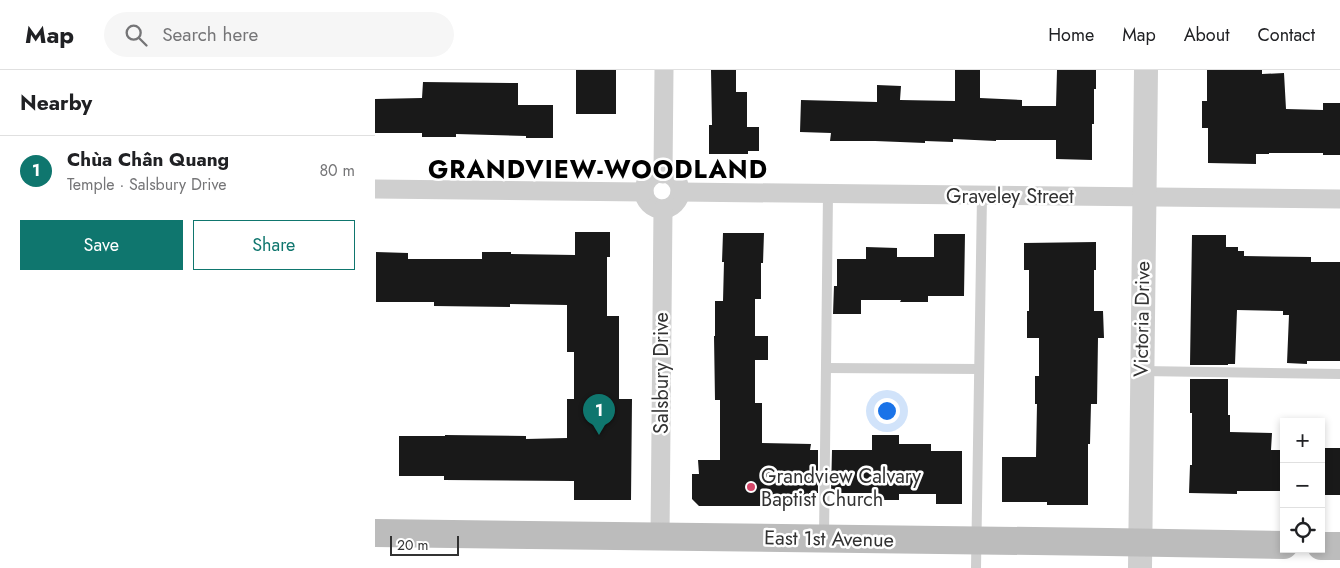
<!DOCTYPE html>
<meta charset="utf-8">
<style>
body{margin:0;font-family:Jost,sans-serif;background:#f6f6f6;color:#202124}
.controls{position:absolute;right:15px;bottom:15px;display:grid;overflow:hidden;border-radius:0px;box-shadow:0 2px 8px #0003}
.controls button{width:45px;height:45px;display:grid;place-items:center;padding:0;border:0;border-bottom:1px solid #e0e0e0;background:#fff;color:#202124;font:25px sans-serif}
.scale{position:absolute;left:15px;bottom:12px;width:69px;box-sizing:border-box;padding-left:5px;border:2px solid #323232;border-top:0;font-size:14px;line-height:18px;white-space:nowrap;color:#323232;-webkit-text-stroke:4px #fff;paint-order:stroke}
.you{position:absolute;left:511px;top:340px;width:18px;height:18px;margin:-12px;border:4px solid #fff;border-radius:50%;background:#1a73e8;box-shadow:0 0 0 8px #1a73e833}
.badge{display:grid;place-items:center;width:32px;height:32px;border-radius:50%;background:#0f766e;color:#fff;font-size:16px;font-weight:700}
.pin{position:absolute;translate:-50% -41px;filter:drop-shadow(0 1px 2px #0008)}
.pin::after{content:'';position:absolute;top:26px;width:18px;height:15px;background:inherit;clip-path:polygon(0 0,100% 0,50% 100%)}
.list{margin:0;padding:0;list-style:none}
h2{display:flex;justify-content:space-between;align-items:center;height:65px;margin:0;padding:0 20px;font-size:21px}
h2 small{font-size:16px;font-weight:400;color:#757577}
.list li{display:grid;grid-template-columns:32px 1fr auto;gap:15px;align-items:center;box-sizing:border-box;height:70px;padding:0 20px;border-top:1px solid #e0e0e0}
.list b{display:block;font-size:19px;white-space:nowrap}
.list p{margin:0;font-size:16px;white-space:nowrap;color:#757577}
.list em{font-size:16px;font-style:normal;color:#757577}
.actions{display:flex;gap:10px;padding:15px 20px}
.actions a{flex:1;padding:11px 0;border:1px solid #0f766e;border-radius:0px;text-align:center;font-size:18px;color:#0f766e}
.actions .main{background:#0f766e;color:#fff}
.icon{flex:none;width:28px;height:28px;fill:none;stroke:currentColor;stroke-width:2;stroke-linecap:round;stroke-linejoin:round}
.map{position:relative;flex:none;width:965px;height:498px;overflow:hidden}
header{display:flex;align-items:center;gap:30px;box-sizing:border-box;height:70px;padding:0 25px;background:#fff;border-bottom:1px solid #e0e0e0}
header strong{font-size:24px}
nav{display:flex;gap:28px;margin-inline-start:auto;font-size:18px}
.search{width:350px;height:45px;background:#f6f6f6;display:flex;align-items:center;gap:12px;box-sizing:border-box;padding:0 18px;border-radius:28px;color:#757577;font-size:19px}
main{display:flex}
aside{flex:1;background:#fff}
.map>svg:first-child{display:block}
.building{fill:#191919}
.lines{fill:none;stroke-linecap:round;stroke-linejoin:round}
.service{stroke:#cfcfcf;stroke-width:10}
.minor{stroke:#cfcfcf;stroke-width:19}
.tertiary{stroke:#cfcfcf;stroke-width:24}
.secondary{stroke:#bcbcbc;stroke-width:28}
.poi-dot{fill:#d54769;stroke:#fff;stroke-width:2}
.labels{text-anchor:middle;dominant-baseline:central;stroke-width:5;stroke-linejoin:round;paint-order:stroke}
.street-label{font-size:20px;fill:#323232;stroke:#fff}
.poi-label{font-size:20px;fill:#323232;stroke:#fff;text-anchor:start}
.district-label{font-size:25px;font-weight:bold;letter-spacing:1px;fill:#000;stroke:#fff}
</style>
<header>
<strong>Map</strong>
<div class="search"><svg class="icon" aria-label="search" viewBox="0 0 24 24"><circle cx="10" cy="10" r="6"/><path d="M15 15l6 6"/></svg>Search here</div>
<nav><a>Home</a><a>Map</a><a>About</a><a>Contact</a></nav>
</header>
<main>
<aside>
<h2>Nearby<small></small></h2>
<ul class="list">
<li><span class="badge">1</span><div><b>Chùa Chân Quang</b><p>Temple · Salsbury Drive</p></div><em>80 m</em></li>
</ul>
<div class="actions"><a class="main">Save</a><a>Share</a></div>
</aside>
<div class="map">
<svg width="965" height="498" viewBox="0 0 965 498">
<rect width="100%" height="100%" fill="#fff"/>
<!-- building -->
<g class="building">
<rect x="201" y="0" width="40" height="44"/>
<polygon points="336,0 361,0 361,22 372,22 372,57 384,57 384,81 373,81 373,84 334,84 334,55 337,55"/>
<polygon points="580,0 605,0 605,28 647,30 647,36 681,36 682,0 721,0 721,19 719,19 719,54 717,54 717,90 681,89 681,70 621,70 621,71 578,69 578,72 550,71 550,73 500,71 455,71 456,63 425,62 426,30 502,32 502,15 526,16 525,30 580,31"/>
<polygon points="832,0 887,0 887,4 909,3 911,39 948,40 948,33 965,33 965,85 948,85 948,83 894,83 894,84 881,84 881,94 833,93 833,58 827,58 827,31 832,31"/>
<polygon points="48,12 143,13 143,35 178,35 178,68 151,68 151,66 81,64 81,67 47,67 47,63 0,63 0,29 47,28"/>
<polygon points="200,162 235,162 235,187 232,187 232,246 244,246 244,329 257,329 256,430 199,430 199,411 69,410 69,406 24,406 24,366 70,366 70,365 151,366 151,369 192,368 192,329 199,329 199,282 192,282 192,235 135,234 135,237 59,236 59,232 1,232 1,182 33,183 33,189 107,189 107,182 136,182 136,184 200,185"/>
<polygon points="348,163 389,163 388,193 386,193 386,229 380,229 380,266 393,266 393,290 380,290 380,333 387,333 387,373 436,374 435,380 443,380 443,423 434,423 434,436 324,436 317,429 317,404 324,404 323,390 345,390 345,330 340,330 339,266 340,266 340,231 348,231 349,192 347,192"/>
<polygon points="559,164 590,164 589,226 553,226 553,232 525,232 526,230 486,230 486,244 458,244 459,216 462,216 462,189 491,189 491,177 522,178 522,187 559,187"/>
<polygon points="817,165 851,165 851,177 863,177 863,181 869,181 869,186 936,187 936,192 965,192 965,291 932,291 932,294 912,293 914,245 908,245 908,241 862,240 860,294 853,294 853,295 815,295"/>
<polygon points="721,172 721,200 719,200 719,241 728,241 729,268 723,268 722,334 716,334 715,374 713,374 713,435 672,435 672,432 627,432 627,387 661,387 662,334 660,334 660,306 664,306 664,268 652,268 652,241 654,241 654,200 649,200 649,173"/>
<polygon points="815,309 853,309 853,345 855,345 855,362 897,363 896,380 909,380 909,421 862,421 862,424 814,423 815,395 817,395 817,343 815,343"/>
<polygon points="497,365 524,365 524,374 556,374 556,381 587,381 587,434 561,434 561,424 524,424 524,430 497,430 497,423 456,423 457,380 497,380"/>
<rect x="946" y="378" width="19" height="47"/>
</g>
<g class="lines">
<!-- service -->
<g class="service">
<polyline points="451,298 604,299"/>
<polyline points="767,301 965,304"/>
<polyline points="449,468 453,124"/>
<polyline points="601,498 607,126"/>
</g>
<!-- minor -->
<g class="minor">
<circle cx="287" cy="121" r="18"/>
<polyline points="288,104 289,0"/>
<polyline points="0,119 269,122"/>
<polyline points="305,122 965,129"/>
<polyline points="285,467 288,139"/>
</g>
<!-- tertiary -->
<polyline class="tertiary" points="765,498 771,0"/>
<!-- secondary -->
<g class="secondary">
<polyline points="0,463 733,472 909,475"/>
<polyline points="946,476 965,476"/>
</g>
</g>
<!-- markers -->
<circle class="poi-dot" cx="376" cy="417" r="5"/>
<g class="labels">
<!-- street labels -->
<g class="street-label">
<text x="635" y="126">Graveley Street</text>
<text transform="translate(767 249) rotate(-89)">Victoria Drive</text>
<text transform="translate(286 303) rotate(-90)">Salsbury Drive</text>
<text transform="translate(454 469) rotate(1)">East 1st Avenue</text>
</g>
<!-- poi labels -->
<g class="poi-label">
<text x="386" y="406">Grandview Calvary<tspan x="386" dy="23">Baptist Church</tspan></text>
</g>
<!-- district labels -->
<g class="district-label">
<text x="223" y="99">GRANDVIEW-WOODLAND</text>
</g>
</g>
</svg>
<div class="controls">
<button>+</button>
<button>−</button>
<button><svg class="icon" aria-label="locate" viewBox="0 0 24 24"><circle cx="12" cy="12" r="6"/><path d="M12 2v4M12 18v4M2 12h4M18 12h4"/></svg></button>
</div>
<div class="scale">20 m</div>
<div class="you"></div>
<div class="pin badge" style="left:224px;top:365px">1</div>
</div>
</main>
